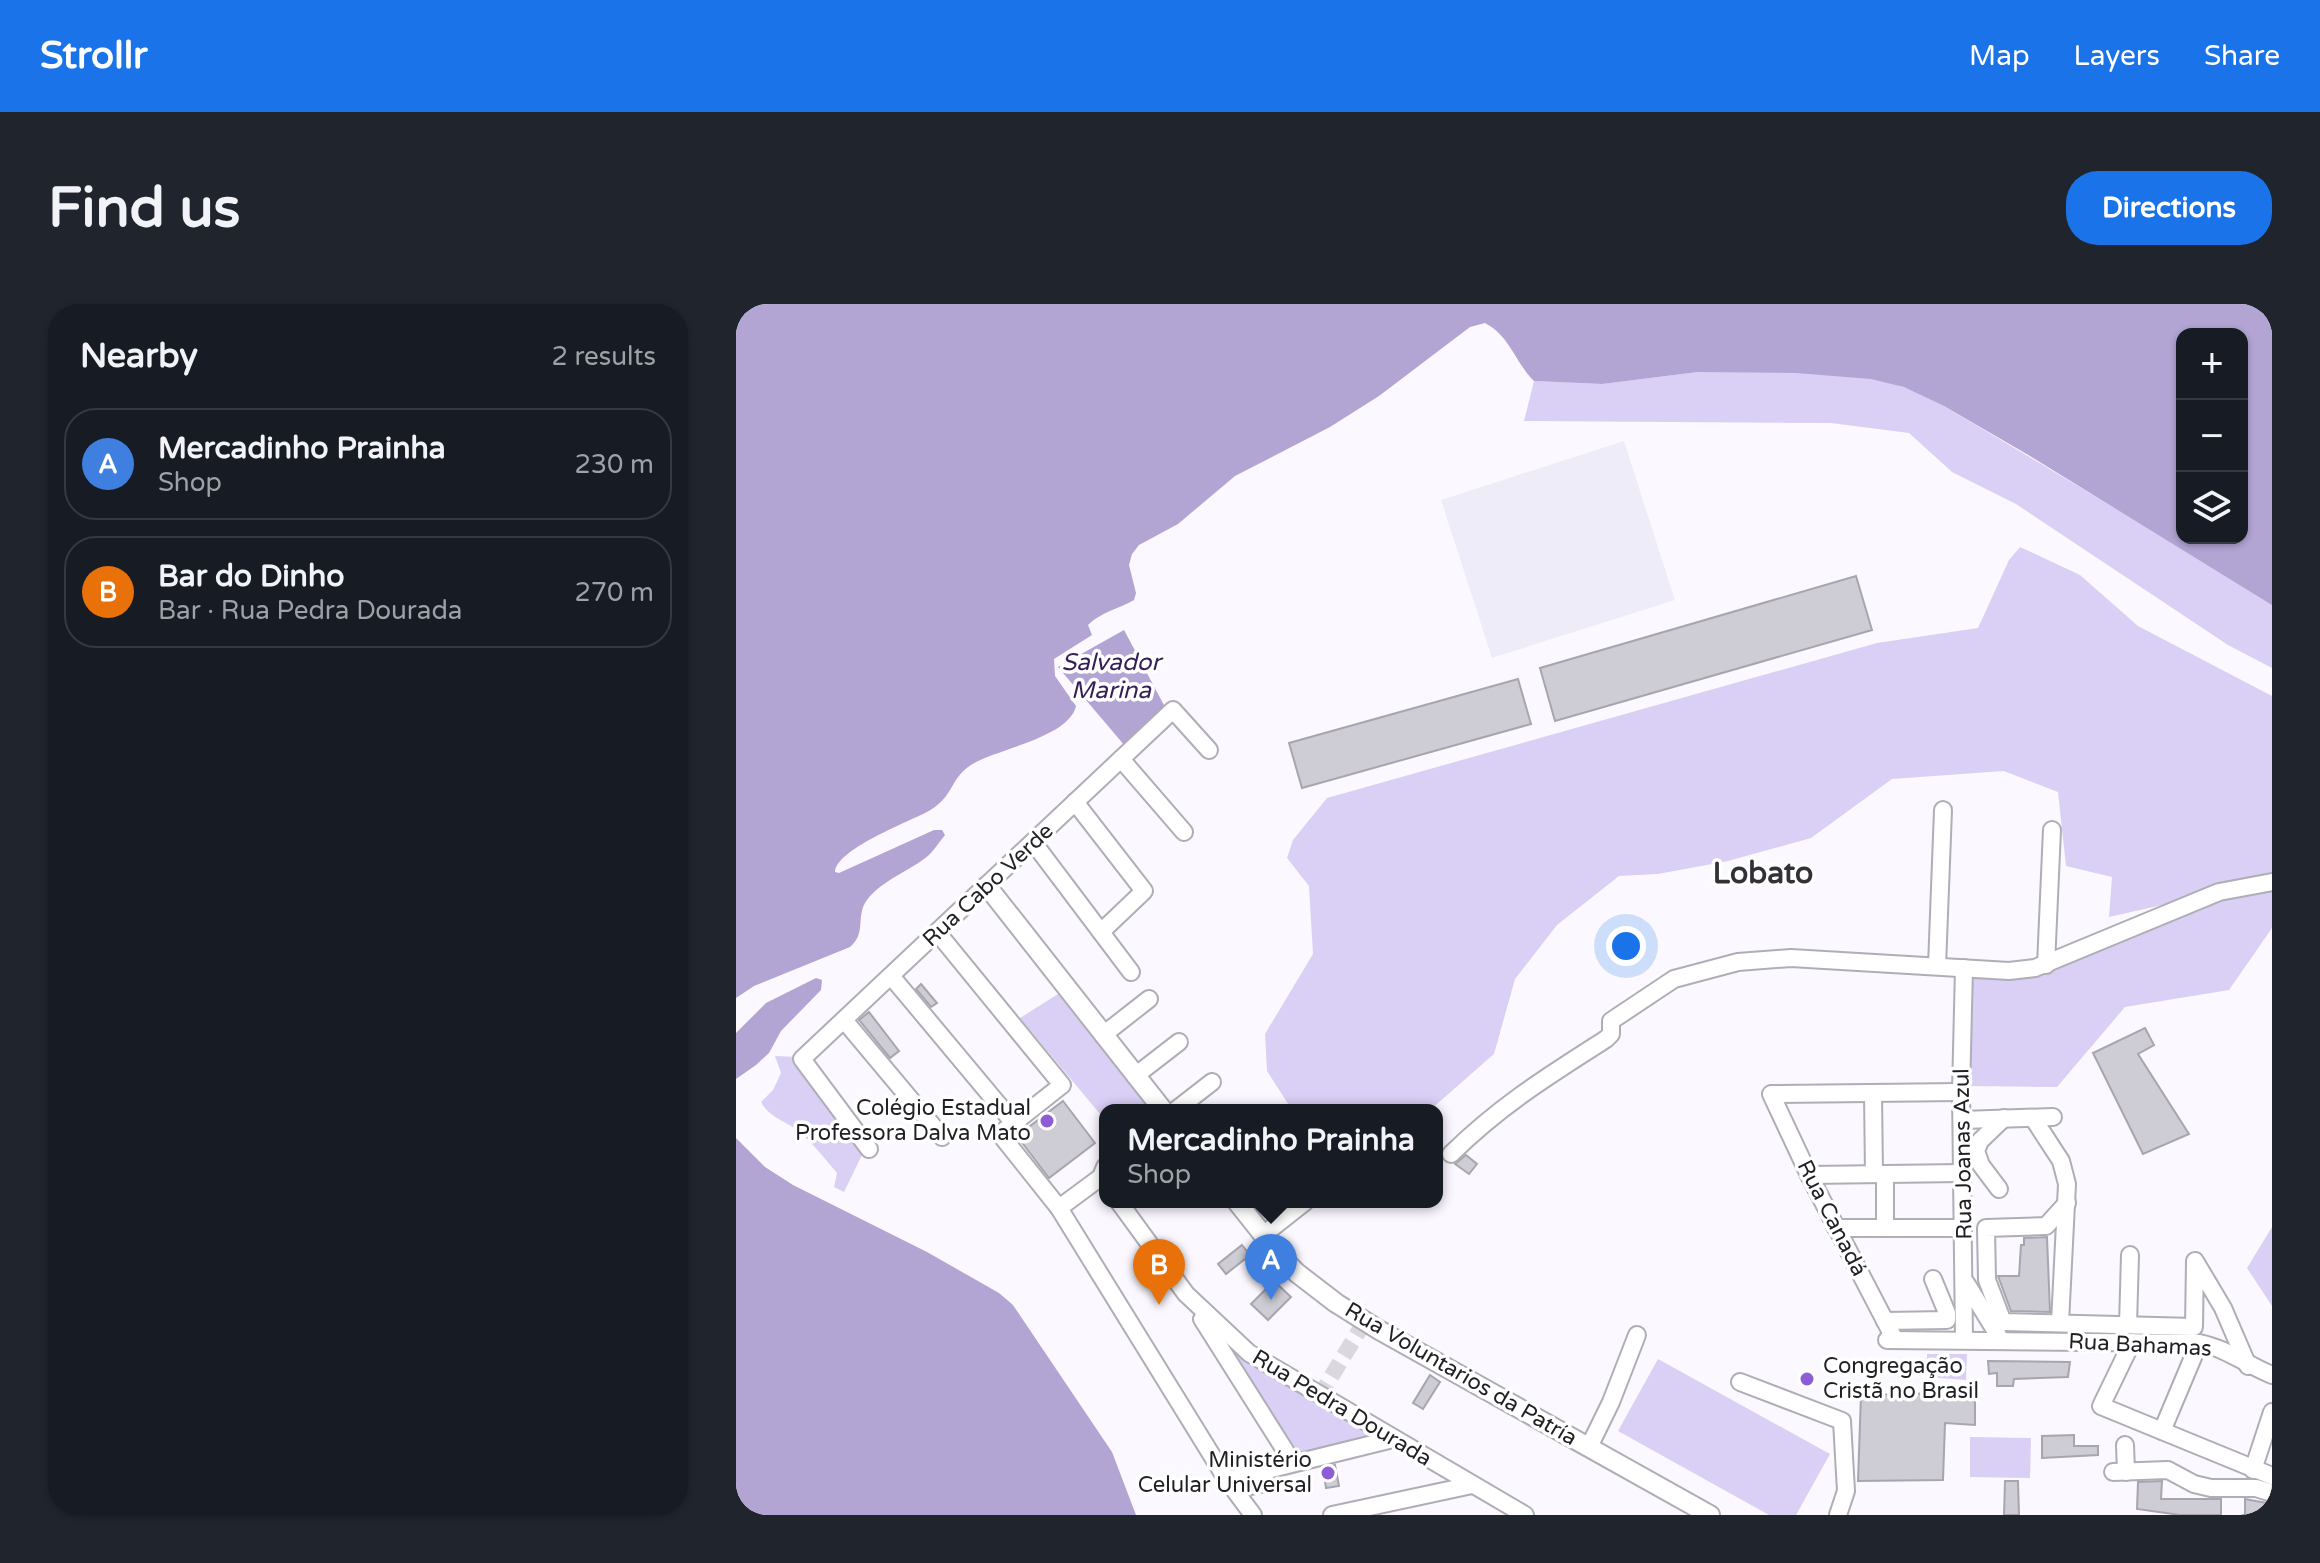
<!DOCTYPE html>
<meta charset="utf-8">
<style>
body{margin:0;font-family:"Varela Round",sans-serif;background:#20242c;color:#f1f3f6}
.controls{position:absolute;right:24px;top:24px;display:grid;overflow:hidden;border-radius:16px;box-shadow:0 2px 6px #0004}
.controls button{width:72px;height:72px;display:grid;place-items:center;padding:0;border:0;border-bottom:2px solid #363941;background:#171b24;color:#f1f3f6;font:40px sans-serif}
.you{position:absolute;left:890px;top:642px;width:28px;height:28px;margin:-20px;border:6px solid #fff;border-radius:50%;background:#1a73e8;box-shadow:0 0 0 12px #1a73e833}
.badge{display:grid;place-items:center;width:52px;height:52px;border-radius:50%;background:#1a73e8;color:#fff;font-size:26px;font-weight:700}
.pin{position:absolute;translate:-50% -66px;filter:drop-shadow(0 2px 4px #0008)}
.pin::after{content:'';position:absolute;top:42px;width:28px;height:24px;background:inherit;clip-path:polygon(0 0,100% 0,50% 100%)}
.popup{position:absolute;left:363px;top:800px;width:344px;height:104px;box-sizing:border-box;display:grid;place-content:center;border-radius:16px;background:#171b24;filter:drop-shadow(0 2px 6px #0005);font-size:26px;white-space:nowrap;color:#9ea1a6}
.popup b{font-size:30px;color:#f1f3f6}
.popup::after{content:'';position:absolute;left:50%;top:100%;margin-left:-16px;border:16px solid transparent;border-top-color:#171b24}
.list{margin:0;padding:0;list-style:none}
h2{display:flex;justify-content:space-between;align-items:center;height:104px;margin:0;padding:0 32px;font-size:34px}
h2 small{font-size:26px;font-weight:400;color:#9ea1a6}
.list li{display:grid;grid-template-columns:52px 1fr auto;gap:24px;align-items:center;box-sizing:border-box;height:112px;margin:0 16px 16px;padding:0 16px;border:2px solid #363941;border-radius:32px}
.list b{display:block;font-size:30px;white-space:nowrap}
.list p{margin:0;font-size:26px;white-space:nowrap;color:#9ea1a6}
.list em{font-size:26px;font-style:normal;color:#9ea1a6}
.icon{flex:none;width:44px;height:44px;fill:none;stroke:currentColor;stroke-width:2;stroke-linecap:round;stroke-linejoin:round}
.map{position:relative;flex:none;width:1536px;height:1211px;overflow:hidden;border-radius:32px}
header{display:flex;align-items:center;gap:48px;box-sizing:border-box;height:112px;padding:0 40px;background:#1a73e8;color:#fff}
header strong{font-size:38px}
nav{display:flex;gap:44px;margin-inline-start:auto;font-size:28px}
.intro{display:flex;align-items:center;justify-content:space-between;box-sizing:border-box;height:192px;padding:0 48px}
h1{margin:0;font-size:56px}
.button{padding:20px 36px;border-radius:32px;background:#1a73e8;color:#fff;font-size:28px;font-weight:700}
main{display:flex;gap:48px;padding:0 48px}
aside{flex:1;background:#171b24;border-radius:32px;box-shadow:0 2px 6px #0004}
.map>svg:first-child{display:block}
.built{fill:#efecf9}
.green{fill:#dacff5}
.water{fill:#b2a4d3;fill-rule:evenodd}
.building{fill:#ceccd5;stroke:#a7a5ae;stroke-width:2}
.lines{fill:none;stroke-linecap:round;stroke-linejoin:round}
.minor-tunnel{stroke:#dad8de;stroke-width:16;stroke-dasharray:16 8;stroke-linecap:butt}
.minor-casing{stroke:#afadb6;stroke-width:20}
.tertiary-casing{stroke:#afadb6;stroke-width:22}
.minor{stroke:#fff;stroke-width:16}
.tertiary{stroke:#fff;stroke-width:18}
.poi-dot{fill:#8d5dd6;stroke:#fff;stroke-width:3}
.labels{text-anchor:middle;dominant-baseline:central;stroke-width:7;stroke-linejoin:round;paint-order:stroke}
.street-label{font-size:22px;fill:#201f23;stroke:#fff}
.poi-label{font-size:22px;fill:#201f23;stroke:#fff;text-anchor:end}
.water-label{font-size:24px;font-style:italic;fill:#361e57;stroke:#fff}
.district-label{font-size:30px;font-weight:bold;fill:#333138;stroke:#fff}
</style>
<header>
<strong>Strollr</strong>
<nav><a>Map</a><a>Layers</a><a>Share</a></nav>
</header>
<div class="intro"><h1>Find us</h1><a class="button">Directions</a></div>
<main>
<aside>
<h2>Nearby<small>2 results</small></h2>
<ul class="list">
<li><span class="badge" style="background:#3f7fe0">A</span><div><b>Mercadinho Prainha</b><p>Shop</p></div><em>230 m</em></li>
<li><span class="badge" style="background:#e8710a">B</span><div><b>Bar do Dinho</b><p>Bar · Rua Pedra Dourada</p></div><em>270 m</em></li>
</ul>
</aside>
<div class="map">
<svg width="1536" height="1211" viewBox="0 0 1536 1211">
<rect width="100%" height="100%" fill="#fbf9ff"/>
<!-- built -->
<polygon class="built" points="888,137 939,296 756,354 705,196"/>
<!-- green -->
<g class="green">
<path d="M962 68C1021 69 1114 63 1168 83 1182 88 1195 96 1208 102L1536 298V364L1492 341 1280 200 1216 168 1173 129 1095 119 788 117 798 77 865 80Z"/>
<polygon points="1284,243 1344,271 1402,322 1536,392 1536,624 1493,686 1389,703 1321,783 1231,782 1232,665 1294,668 1497,585 1373,613 1376,573 1330,562 1322,488 1268,467 1156,475 1075,534 992,557 922,570 883,572 821,621 779,675 758,750 694,806 556,806 531,767 529,730 577,650 573,582 551,554 557,536 591,494 1141,339 1242,324 1273,256"/>
<polygon points="322,690 416,806 369,806 369,816 284,714"/>
<path d="M39 752 62 753 128 847 108 888 98 883 101 869C90 856 78 841 66 830 52 817 34 815 25 798L37 786 45 769Z"/>
<polygon points="1536,923 1536,1002 1511,964"/>
<polygon points="492,1035 644,1135 559,1156 487,1040"/>
<polygon points="1191,1050 1231,1050 1230,1076 1191,1073"/>
<polygon points="922,1055 1094,1150 1060,1211 1033,1211 882,1127"/>
<polygon points="1234,1133 1295,1134 1294,1174 1234,1173"/>
</g>
<!-- water -->
<g class="water">
<path d="M0 0H1536V301L1294 152 1208 102 1168 83 1135 75 1060 69 962 68 866 80 798 77C779 58 774 32 749 19L734 23 643 92 594 123 499 172 442 220 403 241 396 250 393 261 400 289 398 296C382 305 365 308 352 321L356 331 318 355 319 372 340 402C333 434 259 445 235 461 212 476 219 494 189 509 169 519 100 546 99 568L103 569 198 526H206L209 531C204 537 199 545 193 551 174 567 146 576 131 596 119 612 131 629 114 643L18 682 0 694ZM1506 30V234H1446V30Z"/>
<polygon points="388,326 429,403 389,442 322,363"/>
<polygon points="80,674 86,676 85,686 45,727 33,749 20,761 0,775 0,729 30,699"/>
<polygon points="0,834 29,863 57,881 191,948 263,989 277,1001 376,1148 400,1211 0,1211"/>
</g>
<!-- building -->
<g class="building">
<polygon points="1120,272 1136,326 819,417 804,364"/>
<polygon points="782,375 795,420 566,484 553,439"/>
<polygon points="185,680 201,699 195,703 180,685"/>
<polygon points="133,708 163,747 154,754 123,716"/>
<polygon points="1409,724 1418,741 1402,750 1453,830 1407,850 1357,749"/>
<polygon points="327,797 359,839 313,874 281,832"/>
<polygon points="730,851 741,860 733,870 719,860"/>
<polygon points="1311,933 1314,1008 1275,1007 1262,972 1283,972 1285,941 1288,941 1288,934"/>
<polygon points="506,941 514,951 490,970 482,960"/>
<polygon points="538,977 555,993 532,1016 515,1000"/>
<polygon points="1252,1057 1334,1058 1332,1073 1278,1075 1277,1082 1261,1082 1261,1069 1253,1070"/>
<polygon points="694,1071 704,1078 687,1105 677,1099"/>
<polygon points="1210,1089 1210,1094 1239,1094 1239,1121 1209,1119 1207,1176 1122,1177 1125,1091"/>
<polygon points="1338,1131 1338,1142 1362,1142 1362,1151 1306,1154 1306,1132"/>
<polygon points="599,1161 603,1182 590,1184 587,1164"/>
<polygon points="540,1175 542,1185 516,1191 510,1183"/>
<polygon points="1269,1177 1282,1177 1283,1211 1268,1211"/>
<polygon points="1426,1177 1425,1195 1485,1195 1485,1211 1444,1211 1401,1205 1402,1178"/>
<polygon points="1509,1195 1536,1200 1536,1211 1509,1211"/>
</g>
<g class="lines">
<!-- minor-tunnel -->
<polyline class="minor-tunnel" points="583,1093 629,1017"/>
<defs>
<g id="minor">
<polyline points="385,455 448,528"/>
<polyline points="339,498 408,587 365,628"/>
<polyline points="297,538 395,668"/>
<polyline points="201,628 326,781 264,830 323,904 491,1176 517,1211"/>
<polyline points="1310,661 1316,526"/>
<polyline points="1201,662 1207,506"/>
<polyline points="1228,664 1225,788 1228,1036"/>
<polyline points="155,672 277,818"/>
<polyline points="108,716 206,833"/>
<polyline points="367,731 413,695"/>
<polyline points="399,772 443,738"/>
<polyline points="1137,789 1138,870"/>
<polyline points="440,806 476,778"/>
<polyline points="1297,814 1325,857 1331,880 1324,1019"/>
<polyline points="1226,816 1317,813"/>
<polyline points="133,845 66,755 437,406 473,446"/>
<path d="M715 850C765 801 812 772 870 735L875 730V717L938 675 1002 658 1055 654 1273 667 1299 664 1483 588 1536 578"/>
<polyline points="1073,871 1227,869"/>
<polyline points="1263,885 1245,861 1240,847 1244,837 1268,814"/>
<polyline points="383,898 450,990 513,1049 789,1211"/>
<polyline points="1331,899 1310,922 1250,924 1251,976 1267,1018 1458,1023 1459,957 1487,1004 1512,1062"/>
<polyline points="323,904 365,873 369,863"/>
<polyline points="1100,924 1227,924"/>
<polyline points="1149,924 1149,870"/>
<polyline points="527,931 569,898"/>
<polyline points="1230,979 1262,1031"/>
<polyline points="466,1015 557,1159"/>
<polyline points="1149,1017 1211,1016 1211,1009 1197,975"/>
<polyline points="1392,1021 1394,951"/>
<path d="M1151 1036 1463 1039C1490 1044 1511 1061 1536 1071"/>
<polyline points="1159,1036 1073,871 1035,790 1225,788"/>
<polyline points="1396,1038 1365,1102 1536,1172"/>
<polyline points="1004,1078 1106,1117 1110,1187 1102,1211"/>
<polyline points="1426,1127 1463,1039"/>
<polyline points="1389,1141 1390,1168"/>
<polyline points="853,1143 875,1098 901,1031"/>
<polyline points="1517,1166 1536,1108"/>
<polyline points="1377,1168 1432,1166 1458,1180 1475,1184 1520,1184 1536,1189"/>
<polyline points="491,1176 657,1135"/>
<polyline points="596,1211 736,1181"/>
</g>
<g id="tertiary">
<polyline points="251,582 427,806"/>
<polyline points="501,898 544,952 561,969 600,999 643,1026 974,1211"/>
</g>
</defs>
<!-- minor casing -->
<use href="#minor" class="minor-casing"/>
<!-- tertiary casing -->
<use href="#tertiary" class="tertiary-casing"/>
<!-- minor -->
<use href="#minor" class="minor"/>
<!-- tertiary -->
<use href="#tertiary" class="tertiary"/>
</g>
<!-- markers -->
<g class="poi-dot">
<circle cx="311" cy="817" r="8"/>
<circle cx="1071" cy="1075" r="8"/>
<circle cx="592" cy="1169" r="8"/>
</g>
<g class="labels">
<!-- street labels -->
<g class="street-label">
<text transform="translate(252 581) rotate(-43)">Rua Cabo Verde</text>
<text transform="translate(1227 850) rotate(-91)">Rua Joanas Azul</text>
<text transform="translate(1096 914) rotate(63)">Rua Canadá</text>
<text transform="translate(1404 1041) rotate(3)">Rua Bahamas</text>
<text transform="translate(725 1070) rotate(30)">Rua Voluntarios da Patría</text>
<text transform="translate(606 1104) rotate(31)">Rua Pedra Dourada</text>
</g>
<!-- poi labels -->
<g class="poi-label">
<text x="295" y="804">Colégio Estadual<tspan x="295" dy="25">Professora Dalva Mato</tspan></text>
<text x="1087" y="1062" text-anchor="start">Congregação<tspan x="1087" dy="25">Cristã no Brasil</tspan></text>
<text x="576" y="1156">Ministério<tspan x="576" dy="25">Celular Universal</tspan></text>
</g>
<!-- water labels -->
<g class="water-label">
<text x="375" y="358">Salvador<tspan x="375" dy="28">Marina</tspan></text>
</g>
<!-- district labels -->
<g class="district-label">
<text x="1027" y="569">Lobato</text>
</g>
</g>
</svg>
<div class="controls">
<button>+</button>
<button>−</button>
<button><svg class="icon" aria-label="layers" viewBox="0 0 24 24"><path d="M12 4l9 5-9 5-9-5zM3 14l9 5 9-5"/></svg></button>
</div>
<div class="you"></div>
<div class="pin badge" style="left:535px;top:996px;background:#3f7fe0">A</div>
<div class="popup"><b>Mercadinho Prainha</b>Shop</div>
<div class="pin badge" style="left:423px;top:1001px;background:#e8710a">B</div>
</div>
</main>
